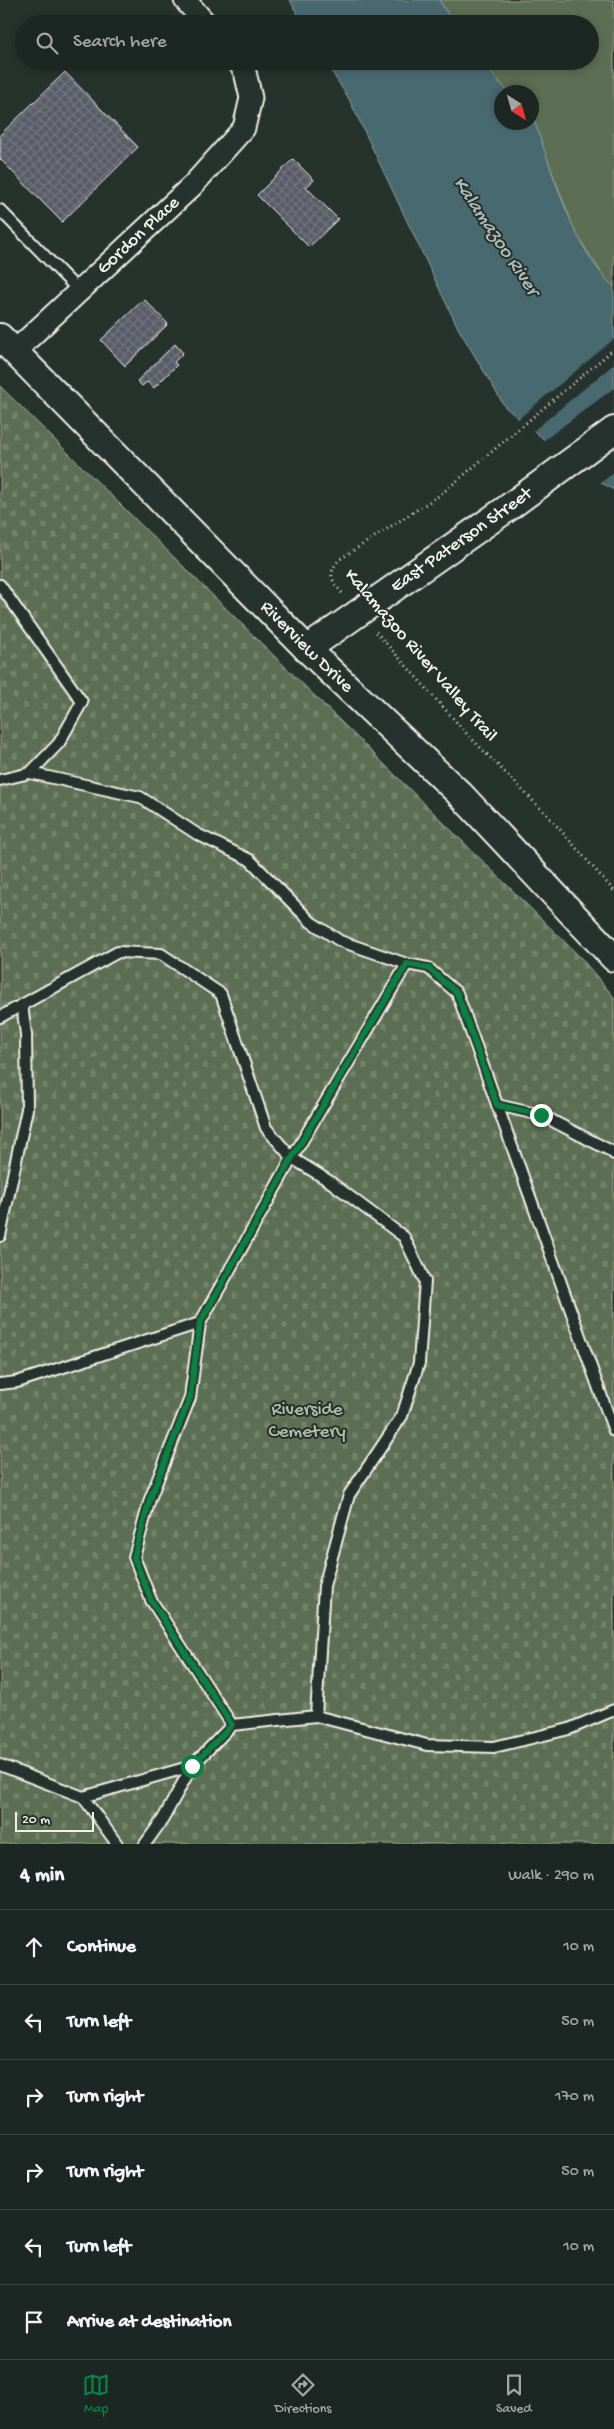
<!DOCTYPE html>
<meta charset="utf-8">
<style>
body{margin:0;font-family:"Gochi Hand",sans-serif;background:#29322f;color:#f1f3f6}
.compass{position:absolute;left:494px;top:85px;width:45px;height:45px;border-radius:50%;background:#1c2622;box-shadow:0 2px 8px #0003;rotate:143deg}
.scale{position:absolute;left:15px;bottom:12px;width:79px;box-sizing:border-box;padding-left:5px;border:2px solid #f4f1e8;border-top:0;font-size:14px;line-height:18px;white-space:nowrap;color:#f4f1e8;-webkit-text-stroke:4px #26332d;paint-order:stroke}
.stop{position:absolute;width:15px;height:15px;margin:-11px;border:4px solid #0b8043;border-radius:50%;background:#fff}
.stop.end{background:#0b8043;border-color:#fff;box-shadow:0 1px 5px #0008}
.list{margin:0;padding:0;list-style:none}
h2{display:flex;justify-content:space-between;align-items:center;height:65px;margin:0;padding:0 20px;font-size:21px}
h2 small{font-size:16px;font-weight:400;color:#a0a5a5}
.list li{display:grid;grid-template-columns:32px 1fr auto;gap:15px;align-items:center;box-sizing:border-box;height:75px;padding:0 20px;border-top:1px solid #3a4340}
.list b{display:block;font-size:19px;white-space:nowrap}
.list em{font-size:16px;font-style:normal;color:#a0a5a5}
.icon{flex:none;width:28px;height:28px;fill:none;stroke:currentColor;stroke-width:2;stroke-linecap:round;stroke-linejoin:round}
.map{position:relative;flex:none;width:614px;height:1844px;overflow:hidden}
.search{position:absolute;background:#1c2622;box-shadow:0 2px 8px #0003;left:15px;right:15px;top:15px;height:55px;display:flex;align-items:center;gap:12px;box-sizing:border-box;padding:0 18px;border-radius:28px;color:#a0a5a5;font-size:19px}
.sheet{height:515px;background:#1c2622}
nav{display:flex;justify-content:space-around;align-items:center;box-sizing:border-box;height:70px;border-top:1px solid #3a4340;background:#1c2622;font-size:14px;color:#a0a5a5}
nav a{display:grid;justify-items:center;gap:2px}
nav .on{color:#0b8043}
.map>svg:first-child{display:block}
.cemetery{fill:url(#cemetery-stones);stroke:#a8b09d}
.park{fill:#5b6e52;stroke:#a8b09d}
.water{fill:#48696f;stroke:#8d9f9f}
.pier{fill:#26332d}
.building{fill:url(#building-cross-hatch);stroke:#f4f1e8}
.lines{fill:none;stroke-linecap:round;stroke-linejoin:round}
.service-casing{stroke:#f4f1e8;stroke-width:14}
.minor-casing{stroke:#f4f1e8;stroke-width:25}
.tertiary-casing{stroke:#f4f1e8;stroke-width:30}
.path{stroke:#f4f1e8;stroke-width:3;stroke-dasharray:1 4;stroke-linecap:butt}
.service{stroke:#26332d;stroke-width:10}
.minor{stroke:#26332d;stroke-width:21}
.tertiary{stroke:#26332d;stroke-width:26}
.route{stroke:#0b8043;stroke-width:6}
.labels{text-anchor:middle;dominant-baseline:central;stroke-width:4;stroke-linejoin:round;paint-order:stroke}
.street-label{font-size:19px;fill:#f4f1e8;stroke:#26332d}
.park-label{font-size:19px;fill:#b7bdac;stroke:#26332d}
.water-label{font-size:20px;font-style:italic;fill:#afbbb8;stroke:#26332d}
</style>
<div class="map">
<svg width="614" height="1844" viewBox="0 0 614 1844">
<defs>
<pattern id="cemetery-stones" width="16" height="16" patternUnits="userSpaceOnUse" patternTransform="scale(1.25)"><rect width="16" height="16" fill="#5b6e52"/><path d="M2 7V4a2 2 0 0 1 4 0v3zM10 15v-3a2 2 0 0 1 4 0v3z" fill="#73836b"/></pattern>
<pattern id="building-cross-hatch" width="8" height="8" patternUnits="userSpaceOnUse" patternTransform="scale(1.25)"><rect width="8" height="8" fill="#5a5c68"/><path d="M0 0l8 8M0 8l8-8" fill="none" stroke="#72747e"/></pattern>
</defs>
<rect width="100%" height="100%" fill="#26332d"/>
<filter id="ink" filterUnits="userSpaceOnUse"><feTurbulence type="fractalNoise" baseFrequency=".02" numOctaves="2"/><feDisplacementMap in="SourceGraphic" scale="10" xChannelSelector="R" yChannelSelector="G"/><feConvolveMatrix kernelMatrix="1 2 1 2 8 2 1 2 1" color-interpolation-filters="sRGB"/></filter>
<g filter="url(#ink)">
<!-- cemetery -->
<polygon class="cemetery" points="0,386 581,958 614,997 614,1844 0,1844"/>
<!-- park -->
<polygon class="park" points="439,0 614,0 614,287 606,280 576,234 532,120 532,92 508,92 481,61 590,61 590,24 454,24"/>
<!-- water -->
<g class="water">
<polygon points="290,0 439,0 454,24 302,24"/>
<path d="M325 61H481L508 92H502V122H532V120L535 123C553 173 574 251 614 287V490L586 474 505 407 457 326 349 99Z"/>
</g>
<!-- pier -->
<g class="pier">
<polygon points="614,339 614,364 532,432 517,420"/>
<polygon points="614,388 614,473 599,484 584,476 543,441"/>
</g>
<!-- building -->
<g class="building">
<polygon points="65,72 138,147 62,222 0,159 0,135"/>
<polygon points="293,159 314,180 306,187 338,219 309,247 257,195"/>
<polygon points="144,299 168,324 125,366 101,340"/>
<polygon points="175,344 183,353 174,362 177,365 154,388 147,382 142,386 137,381"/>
</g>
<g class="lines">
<defs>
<g id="service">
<polyline points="0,210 79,291"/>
<polyline points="0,585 82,702 59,743 30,773"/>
<polyline points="0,780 30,773 140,797 197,834 250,860 311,922 340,941 407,964 428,968 457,993 614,1431"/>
<polyline points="0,1017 118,952 161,954 221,994 266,1128 292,1158 329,1181 404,1237 425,1281 419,1363 402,1416 349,1495 324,1586 316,1716"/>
<polyline points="497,1105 541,1115 611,1151 614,1154"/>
<polyline points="0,1236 27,1109 26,1034 22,1005"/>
<polyline points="0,1384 17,1382 200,1323"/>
<polyline points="232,1725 316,1716 427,1745 494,1747 569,1729 614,1710"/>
<polyline points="0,1765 83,1797 117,1844"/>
<polyline points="83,1797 192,1766"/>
<polyline points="145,1844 163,1819 192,1766 232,1725 151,1600 134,1557 150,1499 190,1398 200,1323 292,1158 407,964"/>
</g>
<g id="minor">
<polyline points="185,0 206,24"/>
<path id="s1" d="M15 351 193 185 244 128 251 98 245 72 238 61"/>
</g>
<g id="tertiary">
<path id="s2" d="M0 337 307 649 461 795 614 958"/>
<path id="s3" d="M307 649 505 510 614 430"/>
</g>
</defs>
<!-- service casing -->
<use href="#service" class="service-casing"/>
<!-- minor casing -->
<use href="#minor" class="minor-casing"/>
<!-- tertiary casing -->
<use href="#tertiary" class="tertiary-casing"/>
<!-- path -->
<g class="path">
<path d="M342 593C331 580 327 573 340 559L440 495 614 349"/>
<polyline points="376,632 467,734 548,816 614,891"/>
</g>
<!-- service -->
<use href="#service" class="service"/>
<!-- minor -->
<use href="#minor" class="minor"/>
<!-- tertiary -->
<use href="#tertiary" class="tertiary"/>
</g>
</g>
<g class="lines" filter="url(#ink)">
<!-- route -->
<polyline class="route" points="192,1766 232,1725 151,1600 134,1557 150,1499 190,1398 200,1323 292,1158 407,964 428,968 457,993 497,1105 541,1115"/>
</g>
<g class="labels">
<!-- street labels -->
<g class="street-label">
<text stroke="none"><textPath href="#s1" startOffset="169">Gordon Place</textPath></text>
<text stroke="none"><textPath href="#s3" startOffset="189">East Paterson Street</textPath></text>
<text stroke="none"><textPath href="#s2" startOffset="436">Riverview Drive</textPath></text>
<text transform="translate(420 656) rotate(49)">Kalamazoo River Valley Trail</text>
</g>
<!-- park labels -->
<g class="park-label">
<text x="307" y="1410">Riverside<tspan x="307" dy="22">Cemetery</tspan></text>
</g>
<!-- water labels -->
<g class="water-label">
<text transform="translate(495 237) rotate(56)">Kalamazoo River</text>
</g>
</g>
</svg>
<svg class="compass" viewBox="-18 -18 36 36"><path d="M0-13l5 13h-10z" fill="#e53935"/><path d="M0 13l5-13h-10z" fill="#a0a5a5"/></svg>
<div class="scale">20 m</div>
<div class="stop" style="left:192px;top:1766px"></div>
<div class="stop end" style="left:541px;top:1115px"></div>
<div class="search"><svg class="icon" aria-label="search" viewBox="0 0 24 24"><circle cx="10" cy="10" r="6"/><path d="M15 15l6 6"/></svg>Search here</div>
</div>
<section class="sheet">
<h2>4 min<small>Walk · 290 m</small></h2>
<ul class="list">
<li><svg class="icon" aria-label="ahead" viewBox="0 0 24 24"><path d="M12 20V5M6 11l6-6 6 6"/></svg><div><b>Continue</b></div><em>10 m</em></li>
<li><svg class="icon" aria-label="left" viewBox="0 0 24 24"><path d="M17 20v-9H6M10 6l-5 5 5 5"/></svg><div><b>Turn left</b></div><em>50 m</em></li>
<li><svg class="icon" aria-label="right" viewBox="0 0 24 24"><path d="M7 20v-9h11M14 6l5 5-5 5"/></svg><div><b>Turn right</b></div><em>170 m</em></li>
<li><svg class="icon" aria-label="right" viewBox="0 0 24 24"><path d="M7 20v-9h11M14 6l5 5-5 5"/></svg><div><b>Turn right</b></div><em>50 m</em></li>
<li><svg class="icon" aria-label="left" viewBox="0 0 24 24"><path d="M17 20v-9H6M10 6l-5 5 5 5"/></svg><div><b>Turn left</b></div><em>10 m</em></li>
<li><svg class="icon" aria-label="arrive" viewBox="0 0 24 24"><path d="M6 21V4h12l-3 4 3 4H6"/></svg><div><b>Arrive at destination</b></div></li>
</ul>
</section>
<nav>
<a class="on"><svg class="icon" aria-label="map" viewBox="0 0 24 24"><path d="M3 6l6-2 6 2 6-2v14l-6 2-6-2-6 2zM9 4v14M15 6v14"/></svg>Map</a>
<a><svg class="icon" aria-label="directions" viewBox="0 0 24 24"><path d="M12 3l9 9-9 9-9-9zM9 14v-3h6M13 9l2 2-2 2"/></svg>Directions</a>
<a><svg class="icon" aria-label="saved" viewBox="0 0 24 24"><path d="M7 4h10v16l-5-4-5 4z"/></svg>Saved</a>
</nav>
